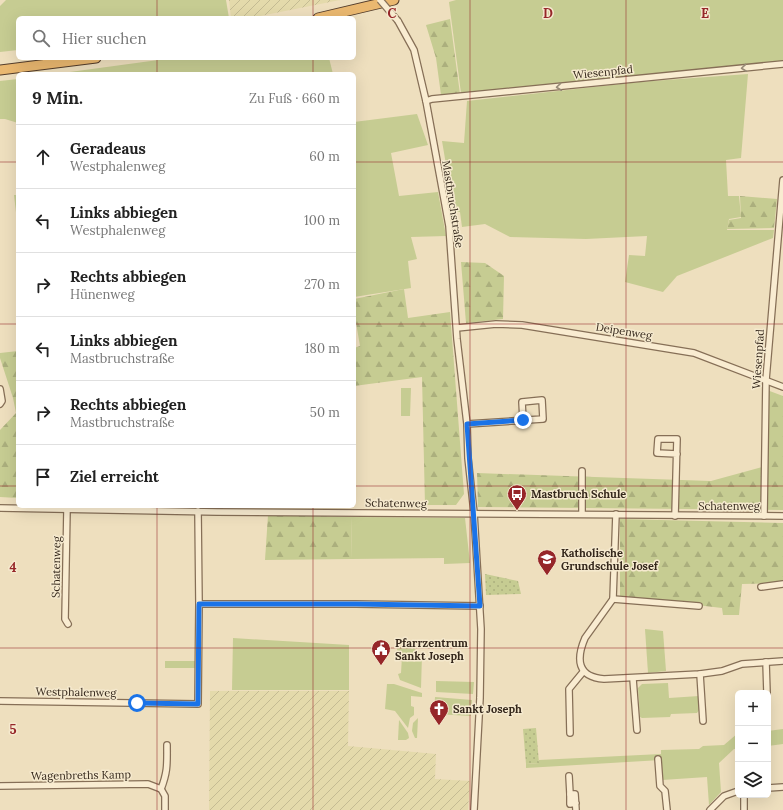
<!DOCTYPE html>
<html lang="de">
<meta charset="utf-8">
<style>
body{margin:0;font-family:Lora,serif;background:#f2f2f2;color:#222}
.controls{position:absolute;right:12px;bottom:12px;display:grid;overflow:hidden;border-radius:6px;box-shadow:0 4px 16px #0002}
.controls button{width:36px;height:36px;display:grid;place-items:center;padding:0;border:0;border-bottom:1px solid #e0e0e0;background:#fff;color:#222;font:20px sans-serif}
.stop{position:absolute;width:12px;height:12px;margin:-9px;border:3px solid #1a73e8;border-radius:50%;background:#fff}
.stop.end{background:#1a73e8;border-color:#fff;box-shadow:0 1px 4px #0008}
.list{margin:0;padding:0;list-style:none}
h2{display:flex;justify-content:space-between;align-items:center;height:52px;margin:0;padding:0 16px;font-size:17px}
h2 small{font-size:13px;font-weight:400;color:#767676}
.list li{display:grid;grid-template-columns:26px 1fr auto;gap:12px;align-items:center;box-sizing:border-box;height:64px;padding:0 16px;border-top:1px solid #e0e0e0}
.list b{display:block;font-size:15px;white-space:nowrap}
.list p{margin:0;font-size:13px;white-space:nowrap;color:#767676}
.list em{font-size:13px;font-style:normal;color:#767676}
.icon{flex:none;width:22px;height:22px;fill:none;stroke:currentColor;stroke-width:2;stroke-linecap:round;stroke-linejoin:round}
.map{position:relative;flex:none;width:783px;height:810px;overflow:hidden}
.search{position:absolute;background:#fff;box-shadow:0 4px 16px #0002;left:16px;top:16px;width:340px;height:44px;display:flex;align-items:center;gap:10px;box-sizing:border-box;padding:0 14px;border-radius:6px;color:#767676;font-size:15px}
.panel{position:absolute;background:#fff;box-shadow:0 4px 16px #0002;left:16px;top:72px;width:340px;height:436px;border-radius:6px}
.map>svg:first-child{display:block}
.farmland{fill:url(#farmland-furrows)}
.green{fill:#c6cc92}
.forest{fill:url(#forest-firs)}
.park{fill:url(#park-dots)}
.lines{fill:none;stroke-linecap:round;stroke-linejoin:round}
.minor-casing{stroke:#866f57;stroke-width:8}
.trunk-casing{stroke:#543d2b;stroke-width:11}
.minor{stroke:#f9ecd1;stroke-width:5.5}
.trunk{stroke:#eab870;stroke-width:9}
.minor-bridge-casing{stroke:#866f57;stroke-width:8;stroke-linecap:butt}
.minor-bridge{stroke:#f9ecd1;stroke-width:5.5}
.oneway{stroke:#978a76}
.route{stroke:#1a73e8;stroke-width:5}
.grid{fill:none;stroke:#962629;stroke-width:1;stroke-opacity:0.55}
.labels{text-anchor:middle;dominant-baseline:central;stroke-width:3;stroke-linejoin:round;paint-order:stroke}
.street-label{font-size:11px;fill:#35281c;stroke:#f5e9ce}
.poi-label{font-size:11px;font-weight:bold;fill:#35281c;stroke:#f5e9ce;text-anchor:start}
.grid-label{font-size:13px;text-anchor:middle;font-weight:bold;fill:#962629;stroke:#f5e9ce;stroke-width:3;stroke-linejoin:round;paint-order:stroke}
</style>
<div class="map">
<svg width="783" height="810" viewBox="0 0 783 810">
<defs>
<pattern id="farmland-furrows" width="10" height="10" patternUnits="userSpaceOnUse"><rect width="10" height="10" fill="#e4daab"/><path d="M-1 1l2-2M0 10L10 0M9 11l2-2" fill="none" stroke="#c4bb93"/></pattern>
<pattern id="forest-firs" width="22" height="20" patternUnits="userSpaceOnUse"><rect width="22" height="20" fill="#c6cc92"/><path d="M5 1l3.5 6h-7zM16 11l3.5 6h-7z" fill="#abaf7d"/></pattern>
<pattern id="park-dots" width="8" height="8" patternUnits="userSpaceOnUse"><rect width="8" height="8" fill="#c6cc92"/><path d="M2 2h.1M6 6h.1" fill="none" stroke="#abaf7d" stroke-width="1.8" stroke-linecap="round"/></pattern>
</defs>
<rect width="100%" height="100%" fill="#eedfbe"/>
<!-- farmland -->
<g class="farmland">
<polygon points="229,0 340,0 250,18 231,18"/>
<polygon points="210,691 349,691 348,746 436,754 435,779 470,781 468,810 209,810"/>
</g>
<!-- green -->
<g class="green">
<polygon points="6,0 226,0 229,18 18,18 18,50 0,52 0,6"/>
<polygon points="456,0 783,0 783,61 461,93 449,2"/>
<polygon points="173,58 329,58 333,74 55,74"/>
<polygon points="748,74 741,158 726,160 728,196 739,196 741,217 729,219 727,230 774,230 773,238 677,276 663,292 625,282 629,255 645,256 647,236 586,239 510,237 485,224 462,227 460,212 454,212 442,141 464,143 467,101 639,82"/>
<polygon points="18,79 18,123 5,119 0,119 0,81"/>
<polygon points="417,114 428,145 391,153 399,196 438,192 446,236 411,237 417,259 408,261 411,288 354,297 354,122"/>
<polygon points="14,195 18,195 18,230"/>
<polygon points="401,388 411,388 410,416 401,416"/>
<polygon points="352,517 465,518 470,563 444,564 444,558 351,559"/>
<polygon points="645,629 663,631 666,671 648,673"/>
<polygon points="233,638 349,645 349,690 232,690"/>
<polygon points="397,647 413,647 422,655 421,688 400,680 398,674 401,673 402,656 397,650"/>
<rect x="165" y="661" width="30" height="7"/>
<polygon points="436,681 474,682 473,694 436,692"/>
<polygon points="668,683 669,698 699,696 699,710 697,713 671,714 670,717 642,718 640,717 638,688 642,684"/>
<polygon points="387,684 394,684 422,693 422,697 411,696 411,706 414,707 414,715 410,718 408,728 395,711 385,709"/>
<polygon points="435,697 472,700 471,716 434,714"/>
<polygon points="418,718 417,738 415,738 412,731 413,723"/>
<polygon points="399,720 408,733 409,738 406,740 398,740"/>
<polygon points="783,729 783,744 768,746 768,731"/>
<polygon points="738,733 738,749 734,749 719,763 721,792 709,805 707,777 662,780 661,760 526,768 526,764 539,763 539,760 661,754 661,750 699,749 703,746 724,745"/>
</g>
<!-- forest -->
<g class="forest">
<polygon points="450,19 460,94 441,95 436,58 426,25"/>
<polygon points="740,196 777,199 774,228 727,229 729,220 741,218"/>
<polygon points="461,262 485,263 504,276 503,319 466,323"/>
<polygon points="404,289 408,318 450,312 464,494 456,505 425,505 422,377 354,386 354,348 360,346 354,311 354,299"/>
<polygon points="18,351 18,498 0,497 0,430 16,413 13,398 0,358 0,353"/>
<polygon points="767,390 783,396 783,510 478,507 477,473 711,481 766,466"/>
<polygon points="268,515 352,517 351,559 265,560"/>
<polygon points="620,519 783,523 783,583 742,584 739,615 723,615 722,608 620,596"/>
</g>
<!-- park -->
<g class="park">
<polygon points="485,574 518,581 521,594 486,595"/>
<polygon points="536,728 539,763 526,764 523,729"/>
</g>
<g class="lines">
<defs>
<g id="minor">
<polyline points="398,21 414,50 426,101 449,226 457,339 467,424 468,458 474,513 481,629 480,698 474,810"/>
<polyline points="426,101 432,99 783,64"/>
<polyline points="457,328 496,324 522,325 694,353 783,387"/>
<polyline points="0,389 2,401 0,404"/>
<polyline points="467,424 543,419 542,400 522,402 523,420"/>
<polyline points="582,471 582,514"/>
<polyline points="0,508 217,512 783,516"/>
<polyline points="67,509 65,619 68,624"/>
<path d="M616 514 613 599 585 638C576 659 577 677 604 679L700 674 722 671 742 664 783 661"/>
<polyline points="675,516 677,439 658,439 657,453 677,454"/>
<polyline points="764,516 766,380 783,180"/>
<polyline points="761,587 783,584"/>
<polyline points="613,599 699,606"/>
<polyline points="199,604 356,604 480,606"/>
<polyline points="766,662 767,693"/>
<polyline points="700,674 703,721"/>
<polyline points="633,679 637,730"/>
<polyline points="0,701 198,704 199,604 198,511"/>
<polyline points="570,733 569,689 583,672"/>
<polyline points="658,759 660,786 665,791 667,810"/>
<polyline points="569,776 570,794"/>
<polyline points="0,786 148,784 161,789 165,796 165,810"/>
<polyline points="768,788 783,787"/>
<path d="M161 789C168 771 167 763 167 745"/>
<polyline points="744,795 744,810"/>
<polyline points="576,803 570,804 570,794 575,794 576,810"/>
<polyline points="710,810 724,796 738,791"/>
</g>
<g id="trunk">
<polyline points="318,18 394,0"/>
<polyline points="0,70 96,58"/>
</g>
</defs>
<!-- minor casing -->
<use href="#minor" class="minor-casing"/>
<!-- trunk casing -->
<use href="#trunk" class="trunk-casing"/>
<!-- minor -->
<use href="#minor" class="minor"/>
<!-- trunk -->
<use href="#trunk" class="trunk"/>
<defs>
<polyline id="minor-bridge" points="380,0 398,21"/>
</defs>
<!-- minor-bridge casing -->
<use href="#minor-bridge" class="minor-bridge-casing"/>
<!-- minor-bridge -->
<use href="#minor-bridge" class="minor-bridge"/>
</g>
<!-- one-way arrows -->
<defs><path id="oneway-chevron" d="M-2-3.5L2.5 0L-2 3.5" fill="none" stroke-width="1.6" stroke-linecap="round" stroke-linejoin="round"/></defs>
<g class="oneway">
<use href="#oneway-chevron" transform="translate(744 68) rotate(174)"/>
<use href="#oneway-chevron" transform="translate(559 87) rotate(174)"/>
</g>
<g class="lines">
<!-- route -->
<polyline class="route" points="137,703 198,704 199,604 356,604 480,606 467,424 523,420"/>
</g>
<!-- grid -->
<path class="grid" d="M157 0V18M313 0V18M470 0V810M626 0V810M157 58V74M313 58V74M0 162H18M354 162H783M0 324H18M354 324H783M0 486H18M354 486H783M157 506V810M313 506V810M0 648H783"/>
<!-- icons -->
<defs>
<symbol id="bus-pin" viewBox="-11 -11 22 30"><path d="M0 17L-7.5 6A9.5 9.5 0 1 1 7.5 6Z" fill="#962629" stroke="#f5e9ce"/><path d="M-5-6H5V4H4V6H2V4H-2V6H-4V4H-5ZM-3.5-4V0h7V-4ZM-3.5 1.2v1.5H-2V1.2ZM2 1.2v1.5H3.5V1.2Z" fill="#fff"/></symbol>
<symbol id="school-pin" viewBox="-11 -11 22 30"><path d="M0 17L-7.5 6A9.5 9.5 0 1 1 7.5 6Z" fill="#962629" stroke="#f5e9ce"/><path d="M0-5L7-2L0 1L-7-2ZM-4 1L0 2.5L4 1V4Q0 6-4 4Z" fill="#fff"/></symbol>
<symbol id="civic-pin" viewBox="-11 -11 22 30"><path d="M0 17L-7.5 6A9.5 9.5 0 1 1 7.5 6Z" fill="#962629" stroke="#f5e9ce"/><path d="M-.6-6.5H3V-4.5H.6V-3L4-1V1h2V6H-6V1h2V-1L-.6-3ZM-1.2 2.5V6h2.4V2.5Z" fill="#fff"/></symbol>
<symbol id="church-pin" viewBox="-11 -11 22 30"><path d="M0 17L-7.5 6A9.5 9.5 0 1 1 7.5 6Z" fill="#962629" stroke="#f5e9ce"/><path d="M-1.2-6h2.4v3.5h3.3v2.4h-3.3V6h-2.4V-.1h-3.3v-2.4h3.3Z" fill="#fff"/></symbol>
</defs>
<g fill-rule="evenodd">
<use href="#bus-pin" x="506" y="483" width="22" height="30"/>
<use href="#school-pin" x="536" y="548" width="22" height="30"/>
<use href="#civic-pin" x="370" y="638" width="22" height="30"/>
<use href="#church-pin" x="428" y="698" width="22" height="30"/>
</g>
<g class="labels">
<!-- street labels -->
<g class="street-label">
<text transform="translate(603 72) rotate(-6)">Wiesenpfad</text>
<text transform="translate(453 204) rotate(81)">Mastbruchstraße</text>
<text transform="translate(624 331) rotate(9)">Deipenweg</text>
<text transform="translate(758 359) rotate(-86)">Wiesenpfad</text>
<text transform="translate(396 503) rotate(1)">Schatenweg</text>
<text x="729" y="506">Schatenweg</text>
<text transform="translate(56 567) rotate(-89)">Schatenweg</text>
<text transform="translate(76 692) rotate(1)">Westphalenweg</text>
<text transform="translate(81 775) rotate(-1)">Wagenbreths Kamp</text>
</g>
<!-- poi labels -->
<g class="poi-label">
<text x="531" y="494">Mastbruch Schule</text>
<text x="561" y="553">Katholische<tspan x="561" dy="13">Grundschule Josef</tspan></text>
<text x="395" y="643">Pfarrzentrum<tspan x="395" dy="13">Sankt Joseph</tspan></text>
<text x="453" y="709">Sankt Joseph</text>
</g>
</g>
<g class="grid-label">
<text x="392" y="18">C</text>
<text x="548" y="18">D</text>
<text x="705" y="18">E</text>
<text x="13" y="572">4</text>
<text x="13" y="734">5</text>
</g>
</svg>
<div class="controls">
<button>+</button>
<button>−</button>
<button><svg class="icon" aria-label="layers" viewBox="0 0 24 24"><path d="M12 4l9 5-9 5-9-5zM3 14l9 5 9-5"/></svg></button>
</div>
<div class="stop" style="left:137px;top:703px"></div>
<div class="stop end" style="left:523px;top:420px"></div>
<div class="search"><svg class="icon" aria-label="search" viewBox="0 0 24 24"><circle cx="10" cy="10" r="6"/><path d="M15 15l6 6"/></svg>Hier suchen</div>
<section class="panel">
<h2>9 Min.<small>Zu Fuß · 660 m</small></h2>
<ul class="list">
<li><svg class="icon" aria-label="ahead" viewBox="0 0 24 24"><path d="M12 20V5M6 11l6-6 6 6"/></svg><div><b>Geradeaus</b><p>Westphalenweg</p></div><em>60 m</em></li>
<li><svg class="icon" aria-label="left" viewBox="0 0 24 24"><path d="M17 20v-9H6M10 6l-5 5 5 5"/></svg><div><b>Links abbiegen</b><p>Westphalenweg</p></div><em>100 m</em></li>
<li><svg class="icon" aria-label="right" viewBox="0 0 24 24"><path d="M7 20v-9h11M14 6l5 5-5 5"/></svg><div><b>Rechts abbiegen</b><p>Hünenweg</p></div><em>270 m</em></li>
<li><svg class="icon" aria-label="left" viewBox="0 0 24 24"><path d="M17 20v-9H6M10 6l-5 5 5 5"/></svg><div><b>Links abbiegen</b><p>Mastbruchstraße</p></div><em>180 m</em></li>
<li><svg class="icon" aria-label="right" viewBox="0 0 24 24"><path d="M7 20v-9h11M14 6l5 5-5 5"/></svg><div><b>Rechts abbiegen</b><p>Mastbruchstraße</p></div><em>50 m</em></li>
<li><svg class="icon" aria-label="arrive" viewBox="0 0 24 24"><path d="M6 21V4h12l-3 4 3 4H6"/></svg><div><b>Ziel erreicht</b></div></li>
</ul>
</section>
</div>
